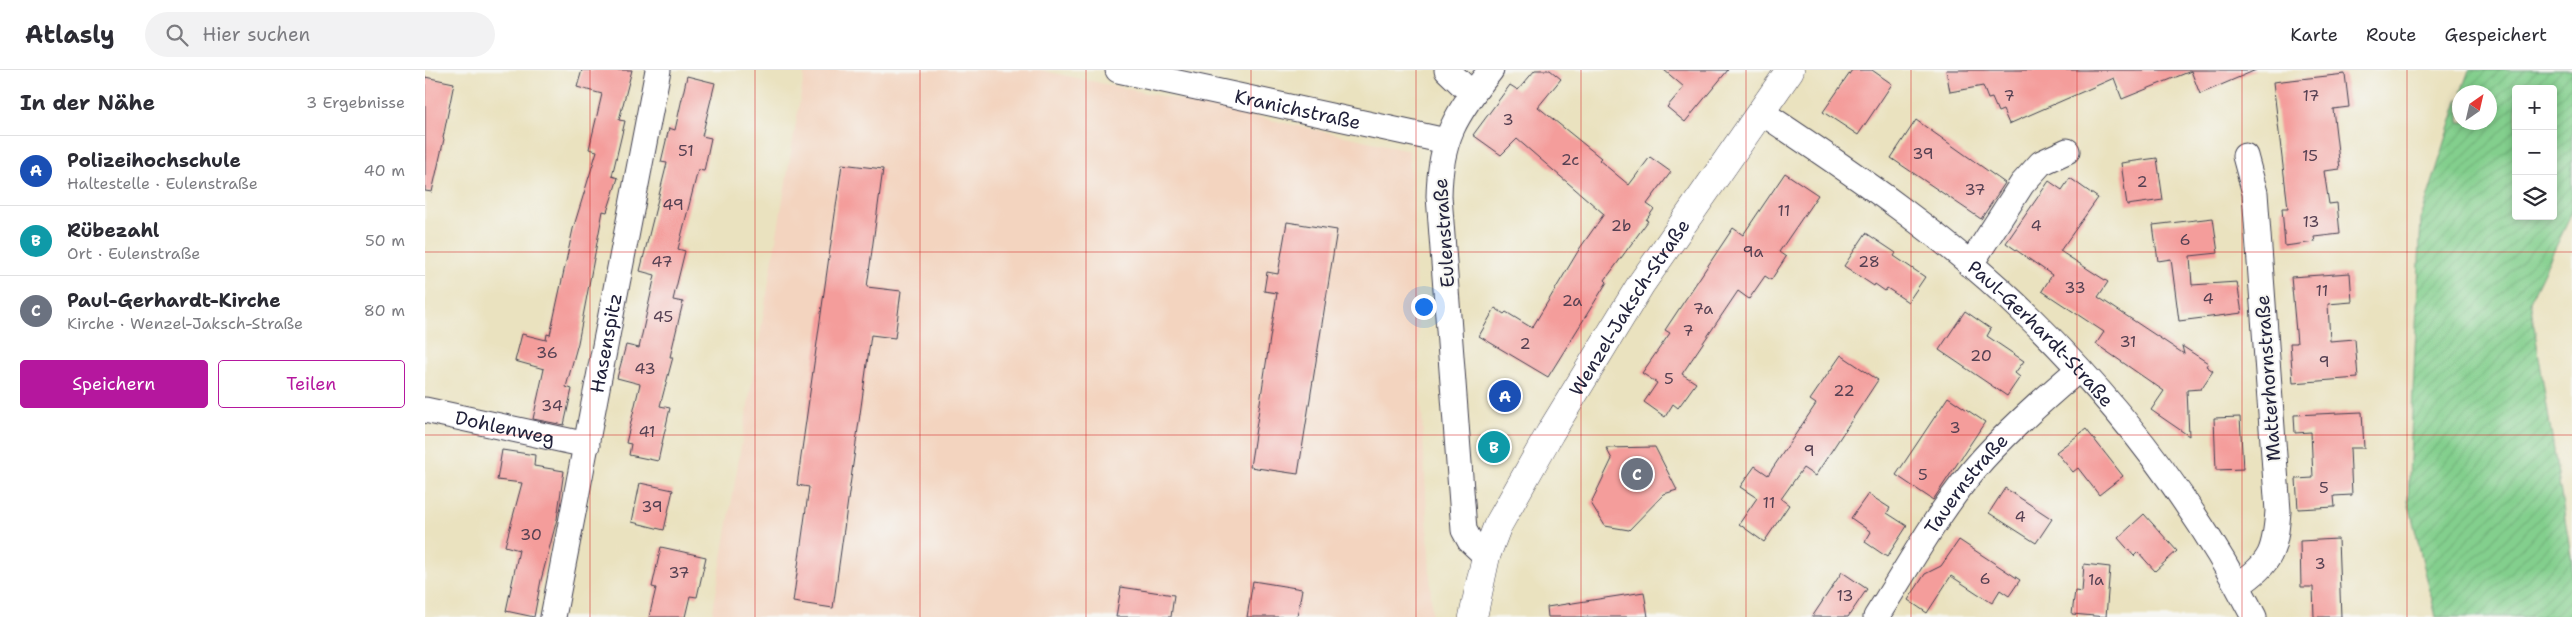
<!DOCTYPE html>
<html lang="de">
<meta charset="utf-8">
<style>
body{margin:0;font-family:"Shantell Sans",sans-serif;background:#f2f2f3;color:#2b2b33}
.controls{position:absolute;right:15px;top:15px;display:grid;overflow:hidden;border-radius:5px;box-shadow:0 2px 8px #0003}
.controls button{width:45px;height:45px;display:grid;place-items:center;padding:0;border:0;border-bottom:1px solid #e1e1e2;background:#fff;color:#2b2b33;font:25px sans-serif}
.compass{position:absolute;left:2027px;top:15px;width:45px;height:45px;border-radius:50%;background:#fff;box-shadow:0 2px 8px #0003;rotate:34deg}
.you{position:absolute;left:998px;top:236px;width:18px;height:18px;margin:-12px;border:4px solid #fff;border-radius:50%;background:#1a73e8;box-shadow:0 0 0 8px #1a73e833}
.badge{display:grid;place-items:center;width:32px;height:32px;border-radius:50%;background:#b5179e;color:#fff;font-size:16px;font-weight:700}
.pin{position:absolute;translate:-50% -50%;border:2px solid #fff;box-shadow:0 1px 5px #0006}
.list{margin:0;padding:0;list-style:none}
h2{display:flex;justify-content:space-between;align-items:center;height:65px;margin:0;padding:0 20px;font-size:21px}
h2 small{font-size:16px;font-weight:400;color:#7c7c81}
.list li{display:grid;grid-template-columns:32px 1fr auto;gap:15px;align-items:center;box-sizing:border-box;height:70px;padding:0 20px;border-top:1px solid #e1e1e2}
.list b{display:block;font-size:19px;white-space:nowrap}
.list p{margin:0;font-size:16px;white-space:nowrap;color:#7c7c81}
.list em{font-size:16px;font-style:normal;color:#7c7c81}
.actions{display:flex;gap:10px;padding:15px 20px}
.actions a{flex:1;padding:11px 0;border:1px solid #b5179e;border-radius:5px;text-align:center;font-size:18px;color:#b5179e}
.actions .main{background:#b5179e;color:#fff}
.icon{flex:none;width:28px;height:28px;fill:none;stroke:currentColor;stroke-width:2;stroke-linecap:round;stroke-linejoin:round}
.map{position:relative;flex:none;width:2147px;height:547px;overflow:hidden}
header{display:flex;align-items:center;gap:30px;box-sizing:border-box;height:70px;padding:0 25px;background:#fff;border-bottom:1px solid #e1e1e2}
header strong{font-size:24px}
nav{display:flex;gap:28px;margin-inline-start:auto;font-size:18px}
.search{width:350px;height:45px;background:#f2f2f3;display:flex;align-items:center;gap:12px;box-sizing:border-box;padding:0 18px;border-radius:28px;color:#7c7c81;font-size:19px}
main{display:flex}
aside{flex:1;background:#fff}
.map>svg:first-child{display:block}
.built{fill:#f3d4bf}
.garden{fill:url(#garden-furrows);stroke:#527864;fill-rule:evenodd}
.building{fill:#f49d9b}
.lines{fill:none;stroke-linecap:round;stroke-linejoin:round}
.minor-casing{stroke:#403f4f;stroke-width:27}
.tertiary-casing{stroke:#403f4f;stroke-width:29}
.minor{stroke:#fff;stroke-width:25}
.tertiary{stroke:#fff;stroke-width:28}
.grid{fill:none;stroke:#d62828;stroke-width:1;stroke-opacity:0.55}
.labels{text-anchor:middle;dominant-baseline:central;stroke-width:4;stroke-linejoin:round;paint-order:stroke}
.number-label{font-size:16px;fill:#564153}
.street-label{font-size:19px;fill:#22223b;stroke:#f6f6f2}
</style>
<header>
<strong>Atlasly</strong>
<div class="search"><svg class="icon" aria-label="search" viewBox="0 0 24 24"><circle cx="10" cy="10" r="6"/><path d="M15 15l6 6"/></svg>Hier suchen</div>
<nav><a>Karte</a><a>Route</a><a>Gespeichert</a></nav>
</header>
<main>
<aside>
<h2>In der Nähe<small>3 Ergebnisse</small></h2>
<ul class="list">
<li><span class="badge" style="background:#1a4fb4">A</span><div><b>Polizeihochschule</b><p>Haltestelle · Eulenstraße</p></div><em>40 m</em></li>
<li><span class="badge" style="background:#0f9aa8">B</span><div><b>Rübezahl</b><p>Ort · Eulenstraße</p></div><em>50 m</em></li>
<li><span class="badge" style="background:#6b7280">C</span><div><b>Paul-Gerhardt-Kirche</b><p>Kirche · Wenzel-Jaksch-Straße</p></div><em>80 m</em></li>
</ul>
<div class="actions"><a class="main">Speichern</a><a>Teilen</a></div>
</aside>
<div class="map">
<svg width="2147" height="547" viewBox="0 0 2147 547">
<defs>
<pattern id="garden-furrows" width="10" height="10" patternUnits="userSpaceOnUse" patternTransform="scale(1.25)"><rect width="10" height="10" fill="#83cf8d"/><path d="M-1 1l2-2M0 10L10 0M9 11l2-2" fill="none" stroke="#71b17b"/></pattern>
</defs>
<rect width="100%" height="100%" fill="#f6f6f2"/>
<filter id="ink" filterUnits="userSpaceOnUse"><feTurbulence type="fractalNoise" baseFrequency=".02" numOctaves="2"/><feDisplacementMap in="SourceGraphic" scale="10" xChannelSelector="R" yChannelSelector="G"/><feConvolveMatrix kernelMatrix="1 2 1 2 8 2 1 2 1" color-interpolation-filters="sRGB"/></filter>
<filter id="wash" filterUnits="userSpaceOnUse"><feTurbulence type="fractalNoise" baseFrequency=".0096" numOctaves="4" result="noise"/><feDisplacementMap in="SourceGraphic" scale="20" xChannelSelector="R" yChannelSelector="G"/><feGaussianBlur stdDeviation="1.12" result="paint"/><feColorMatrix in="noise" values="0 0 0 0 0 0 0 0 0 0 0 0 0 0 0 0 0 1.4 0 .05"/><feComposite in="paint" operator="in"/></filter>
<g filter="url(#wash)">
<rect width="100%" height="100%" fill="#eae2bf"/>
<!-- built -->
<polygon class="built" points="380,0 615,0 984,80 1007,547 287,547"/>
<!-- garden -->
<path class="garden" d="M2044 0H2147V143L2105 231 2147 492V547H2011L1983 430 1996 148 2034 28V52H2064V22H2036ZM2091 19H2128V146H2091Z"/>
<g id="blocks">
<!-- building -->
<g class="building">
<polygon points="157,0 207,0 194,50 200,51 187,106 193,108 182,142 178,141 153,273 141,317 147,319 139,355 108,349 119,299 90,291 97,264 121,270 122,264 125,265 148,159 172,81 164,79 177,24 152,17"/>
<polygon points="1110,0 1125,0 1136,9 1113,37 1176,88 1174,90 1204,115 1225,87 1246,102 1222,134 1229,139 1221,150 1223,151 1180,210 1182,212 1123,307 1054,266 1070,238 1079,244 1081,242 1107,258 1155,178 1179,144 1092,69 1076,85 1048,65 1085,15 1093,20"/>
<polygon points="1239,0 1303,0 1260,52 1242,37 1259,17"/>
<polygon points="1427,0 1447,0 1467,14 1433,65 1398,42"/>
<polygon points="1521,0 1831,0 1775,24 1766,1 1697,29 1689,8 1584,54 1578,40 1573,42 1567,28 1563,29 1558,16 1525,22"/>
<polygon points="1920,4 1924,37 1908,39 1915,99 1899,101 1904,134 1912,133 1915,164 1889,167 1890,172 1860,176 1857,138 1863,138 1848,12"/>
<polygon points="262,6 290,13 277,66 286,68 279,101 273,100 253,179 260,181 248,230 258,232 245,287 248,287 235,336 245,338 233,391 204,385 206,374 201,373 215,314 192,308 201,275 214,278 230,205 215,201 242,93 236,92 244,58 250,60"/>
<polygon points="0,7 29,13 18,68 19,69 7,122 0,121"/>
<polygon points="1491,50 1580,113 1556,149 1466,88"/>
<polygon points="1732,88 1738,130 1702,135 1696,93"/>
<polygon points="417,94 458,99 442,217 476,221 470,268 446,265 408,538 368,532 384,417 372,415"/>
<polygon points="1360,103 1393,125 1354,182 1361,187 1346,210 1340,206 1324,229 1313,221 1257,304 1271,313 1253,338 1248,334 1240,347 1219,332 1232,313 1217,303 1245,263 1240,260 1308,158 1318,165"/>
<polygon points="1645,108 1673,128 1635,181 1683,212 1673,227 1759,284 1757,276 1783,293 1781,296 1788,301 1776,319 1762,320 1764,366 1726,340 1739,321 1671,274 1679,262 1617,221 1627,205 1581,173 1624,111 1637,120"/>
<polygon points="1788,148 1793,183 1765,186 1767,215 1812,212 1817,243 1754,251 1746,189 1733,191 1728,155"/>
<polygon points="862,152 912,160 873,404 825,397 852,223 839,221 842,202 853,204"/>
<polygon points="1441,163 1471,183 1469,186 1500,207 1483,232 1462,218 1460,221 1450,214 1449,216 1419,196"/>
<polygon points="1925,203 1927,232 1903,234 1905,271 1930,269 1933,308 1868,313 1865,273 1872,273 1866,207"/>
<polygon points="1540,241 1566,259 1562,266 1599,291 1590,303 1595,307 1582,326 1514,280"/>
<polygon points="1416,285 1453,310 1390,406 1378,398 1356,429 1364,435 1339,472 1314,454 1332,428 1315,417 1330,396 1343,405 1391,334 1385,330"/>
<polygon points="1523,327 1560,352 1508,430 1471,405"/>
<polygon points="1937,342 1939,378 1925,378 1927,425 1909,426 1910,437 1873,439 1871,409 1888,408 1886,362 1870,363 1869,345"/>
<polygon points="1815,347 1818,399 1791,400 1789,348"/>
<polygon points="1661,359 1698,406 1674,425 1653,398 1648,402 1631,382"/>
<polygon points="1230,377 1252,420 1239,424 1204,460 1180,456 1166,433 1187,389 1181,378"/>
<polygon points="77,380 110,385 109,396 139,401 132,449 116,510 109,547 81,541 94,480 80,476 97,413 72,410"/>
<polygon points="215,413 248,420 239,460 207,452"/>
<polygon points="1580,418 1627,449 1611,473 1564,443"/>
<polygon points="1443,424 1465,438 1462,443 1482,456 1462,487 1440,472 1446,462 1426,448"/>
<polygon points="1719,444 1752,481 1730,501 1713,482 1709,486 1693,468"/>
<polygon points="1913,469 1916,547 1889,547 1888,517 1876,517 1875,471"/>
<polygon points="1534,470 1595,510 1584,526 1575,520 1567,533 1526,506 1502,543 1483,530 1500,504 1516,496"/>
<polygon points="236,477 281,487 272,527 265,526 260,547 224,547 231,518 227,517"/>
<polygon points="1659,494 1685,497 1681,547 1647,544 1650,521 1657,522"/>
<polygon points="1417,502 1442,519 1423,547 1387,547"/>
<polygon points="828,511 877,519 872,547 822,547"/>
<polygon points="696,517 749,525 746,547 691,547"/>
<polygon points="1219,522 1223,547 1123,547 1122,537"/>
</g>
</g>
</g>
<g filter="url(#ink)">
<use href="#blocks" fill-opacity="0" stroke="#403f4f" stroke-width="1"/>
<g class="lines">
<defs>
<g id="minor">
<path id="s1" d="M693 0 1021 71"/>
<polyline points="1022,0 1047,24"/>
<path id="s2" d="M1336 42C1430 104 1525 169 1606 249 1694 335 1772 437 1829 547"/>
<polyline points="1545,195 1597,114 1616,93 1642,81"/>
<path id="s3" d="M0 340 162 375"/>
<path d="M1061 486 1045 471 1039 460 1014 126C1015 68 1031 44 1066 0"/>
<path d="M1813 515C1847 493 1850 480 1853 441L1830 123 1820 86"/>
<path id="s4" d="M128 547 233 0"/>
<path id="s5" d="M1451 547C1485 494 1516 436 1558 389 1587 357 1620 328 1653 300"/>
</g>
<g id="tertiary">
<path id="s6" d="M1048 547 1061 486 1072 457 1125 363 1216 214 1365 0"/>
</g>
</defs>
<!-- minor casing -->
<use href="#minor" class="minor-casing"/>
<!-- tertiary casing -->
<use href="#tertiary" class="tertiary-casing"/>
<!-- minor -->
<use href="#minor" class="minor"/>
<!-- tertiary -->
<use href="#tertiary" class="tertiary"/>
</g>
</g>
<!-- grid -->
<path class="grid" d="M165 0V547M330 0V547M495 0V547M661 0V547M826 0V547M991 0V547M1156 0V547M1321 0V547M1486 0V547M1652 0V547M1817 0V547M1982 0V547M0 182H2147M0 365H2147"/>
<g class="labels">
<!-- number labels -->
<g class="number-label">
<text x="1584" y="25">7</text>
<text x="1886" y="25">17</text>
<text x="1083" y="49">3</text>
<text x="261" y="80">51</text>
<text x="1498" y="83">39</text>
<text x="1885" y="85">15</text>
<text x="1145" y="89">2c</text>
<text x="1717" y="111">2</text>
<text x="1550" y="119">37</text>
<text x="248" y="134">49</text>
<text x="1359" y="140">11</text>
<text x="1886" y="151">13</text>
<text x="1196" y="155">2b</text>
<text x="1611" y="155">4</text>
<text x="1760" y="169">6</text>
<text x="1328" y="181">9a</text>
<text x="237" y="191">47</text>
<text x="1444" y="191">28</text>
<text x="1650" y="217">33</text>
<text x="1897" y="220">11</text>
<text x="1783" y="228">4</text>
<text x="1147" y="230">2a</text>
<text x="1278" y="238">7a</text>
<text x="238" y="246">45</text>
<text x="1263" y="260">7</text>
<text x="1703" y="271">31</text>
<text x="1100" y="273">2</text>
<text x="122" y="282">36</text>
<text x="1556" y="285">20</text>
<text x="1899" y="291">9</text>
<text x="220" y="298">43</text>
<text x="1244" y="308">5</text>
<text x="1419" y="320">22</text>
<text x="127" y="335">34</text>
<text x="1530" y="357">3</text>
<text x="222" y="361">41</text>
<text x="1384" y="380">9</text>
<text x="1498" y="404">5</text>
<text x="1899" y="417">5</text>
<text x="1344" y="432">11</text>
<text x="227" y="436">39</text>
<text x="1595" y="446">4</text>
<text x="106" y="464">30</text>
<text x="1895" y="493">3</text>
<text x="254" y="502">37</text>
<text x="1560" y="508">6</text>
<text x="1671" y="509">1a</text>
<text x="1420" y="525">13</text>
</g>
<!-- street labels -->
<g class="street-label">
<text stroke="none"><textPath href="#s1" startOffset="184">Kranichstraße</textPath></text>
<text transform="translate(1019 163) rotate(-94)">Eulenstraße</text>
<text stroke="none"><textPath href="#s6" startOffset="350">Wenzel-Jaksch-Straße</textPath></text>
<text stroke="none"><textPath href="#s2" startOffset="358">Paul-Gerhardt-Straße</textPath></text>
<text stroke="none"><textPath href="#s4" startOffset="279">Hasenspitz</textPath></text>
<text transform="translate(1843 308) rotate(-94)">Matterhornstraße</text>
<text stroke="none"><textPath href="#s3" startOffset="82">Dohlenweg</textPath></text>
<text stroke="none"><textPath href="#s5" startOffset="161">Tauernstraße</textPath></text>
</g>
</g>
</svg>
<div class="controls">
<button>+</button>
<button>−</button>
<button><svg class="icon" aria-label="layers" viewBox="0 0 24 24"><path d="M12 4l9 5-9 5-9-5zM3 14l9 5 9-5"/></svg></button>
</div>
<svg class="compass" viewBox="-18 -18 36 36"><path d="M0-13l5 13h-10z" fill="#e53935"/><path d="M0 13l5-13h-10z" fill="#7c7c81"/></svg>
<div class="you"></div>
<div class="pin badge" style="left:1080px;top:326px;background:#1a4fb4">A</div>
<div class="pin badge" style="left:1069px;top:377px;background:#0f9aa8">B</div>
<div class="pin badge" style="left:1212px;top:404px;background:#6b7280">C</div>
</div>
</main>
